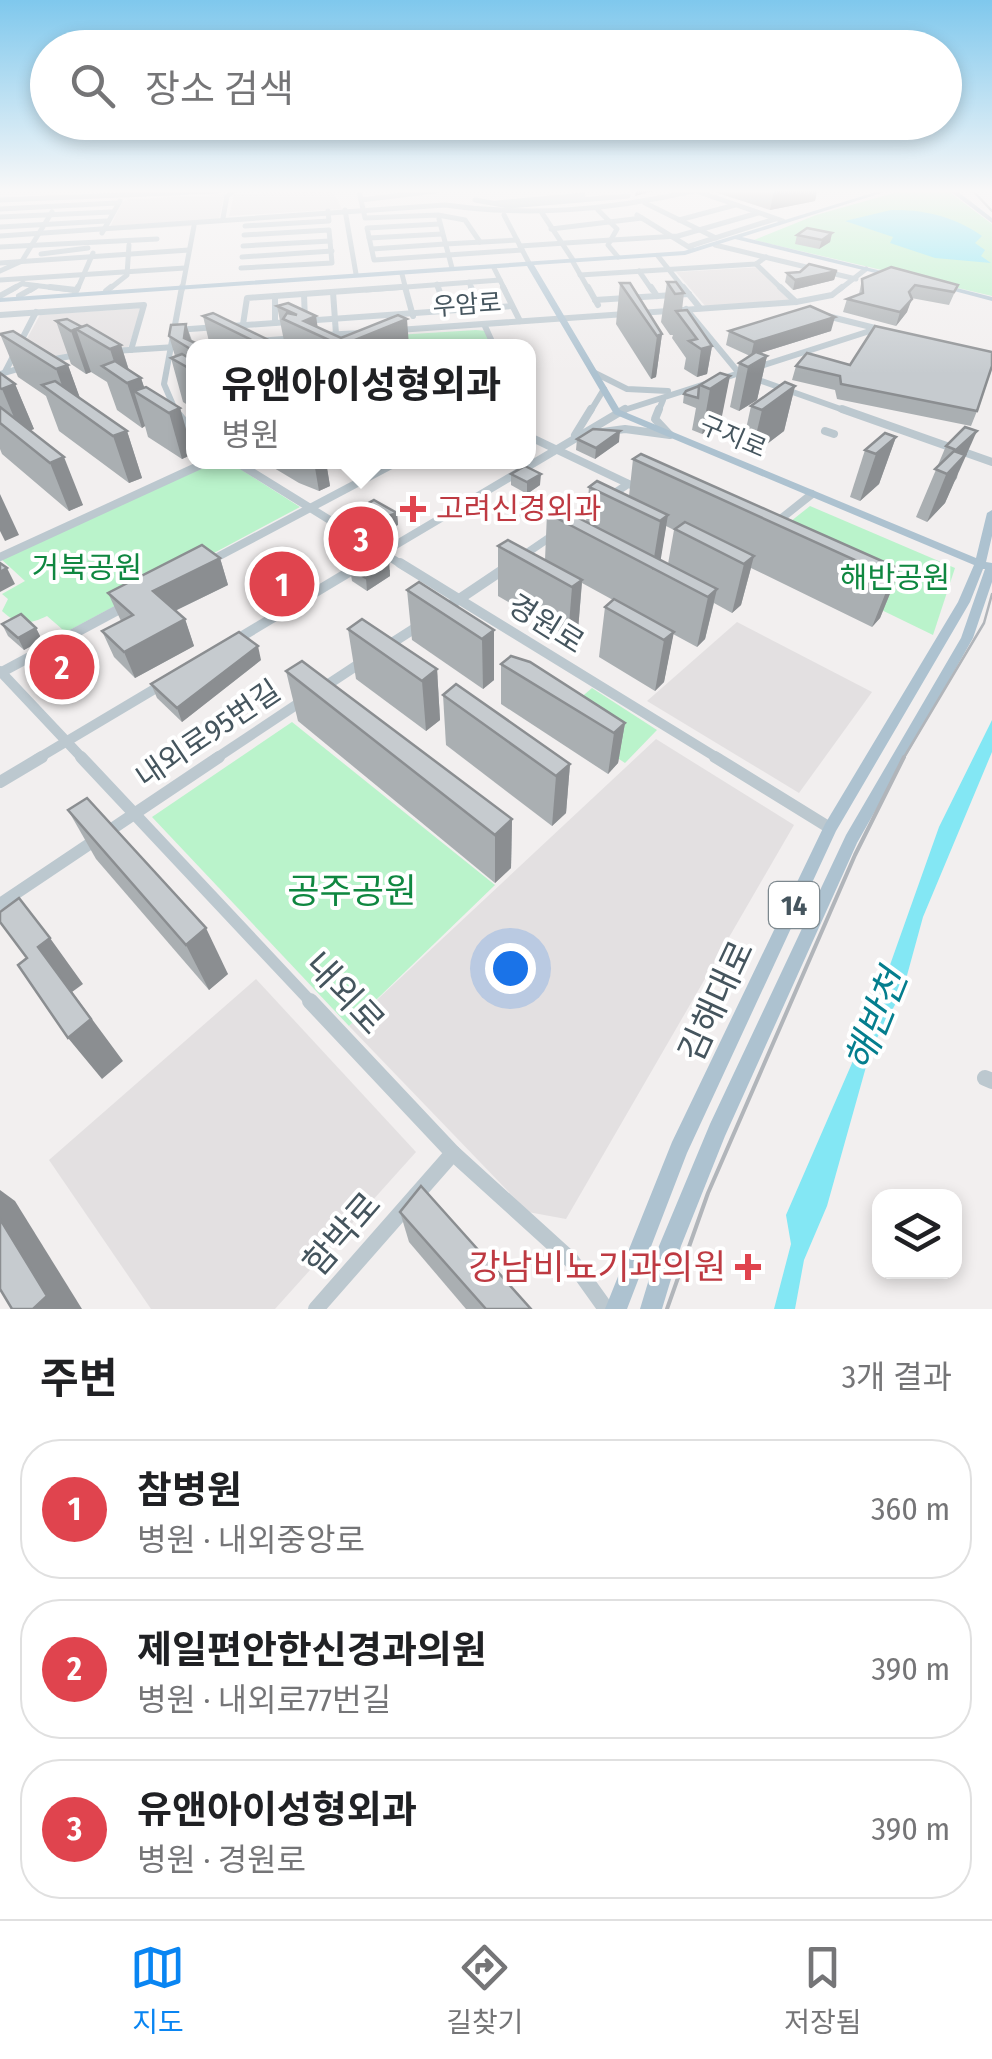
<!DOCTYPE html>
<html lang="ko">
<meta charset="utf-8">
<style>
body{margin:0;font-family:"Fira Sans Condensed","Noto Sans KR",sans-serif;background:#f2f2f2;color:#202124}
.controls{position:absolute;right:30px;bottom:30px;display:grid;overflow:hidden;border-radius:20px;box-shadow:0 5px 15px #0003}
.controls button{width:90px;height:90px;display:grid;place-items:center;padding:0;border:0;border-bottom:2px solid #e0e0e0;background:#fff;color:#202124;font:50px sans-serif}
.you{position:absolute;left:510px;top:968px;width:35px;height:35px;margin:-25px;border:8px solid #fff;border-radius:50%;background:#1a73e8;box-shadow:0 0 0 15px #1a73e833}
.badge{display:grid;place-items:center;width:65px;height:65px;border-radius:50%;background:#0985f2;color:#fff;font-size:32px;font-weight:700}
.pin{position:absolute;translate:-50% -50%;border:5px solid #fff;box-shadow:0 2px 10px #0006}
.popup{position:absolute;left:186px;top:339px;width:350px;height:130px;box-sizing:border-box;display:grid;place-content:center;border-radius:20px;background:#fff;filter:drop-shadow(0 2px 8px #0005);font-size:32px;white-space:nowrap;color:#757577}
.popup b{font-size:38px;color:#202124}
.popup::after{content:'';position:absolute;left:50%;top:100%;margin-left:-20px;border:20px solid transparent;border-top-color:#fff}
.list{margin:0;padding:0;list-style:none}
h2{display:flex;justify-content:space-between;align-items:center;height:130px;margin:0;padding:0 40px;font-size:42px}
h2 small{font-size:32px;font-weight:400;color:#757577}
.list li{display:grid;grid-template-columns:65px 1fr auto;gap:30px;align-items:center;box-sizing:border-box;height:140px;margin:0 20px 20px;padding:0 20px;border:2px solid #e0e0e0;border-radius:40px}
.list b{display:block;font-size:38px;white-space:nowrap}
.list p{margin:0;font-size:32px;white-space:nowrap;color:#757577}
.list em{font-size:32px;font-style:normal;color:#757577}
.icon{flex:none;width:55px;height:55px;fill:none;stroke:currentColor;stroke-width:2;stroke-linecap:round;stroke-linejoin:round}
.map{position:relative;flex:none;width:992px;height:1309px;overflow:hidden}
.search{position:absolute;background:#fff;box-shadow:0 5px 15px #0003;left:30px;right:30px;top:30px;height:110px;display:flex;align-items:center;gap:25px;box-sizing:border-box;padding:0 35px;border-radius:55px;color:#757577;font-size:38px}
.sheet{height:610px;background:#fff}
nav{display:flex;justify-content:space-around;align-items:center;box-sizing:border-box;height:140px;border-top:2px solid #e0e0e0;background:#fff;font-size:28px;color:#757577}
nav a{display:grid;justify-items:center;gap:5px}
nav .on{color:#0985f2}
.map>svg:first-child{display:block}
.education{fill:#e3e0e1}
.green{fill:#baf3cb}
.water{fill:#83e7f4}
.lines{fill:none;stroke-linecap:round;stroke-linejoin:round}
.minor-far5{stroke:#bcc8cf;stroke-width:5}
.minor-far4{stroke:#bcc8cf;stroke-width:6}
.minor-far3{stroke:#bcc8cf;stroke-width:8}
.minor-far2{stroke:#bcc8cf;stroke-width:10}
.minor-far1{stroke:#bcc8cf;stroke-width:12}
.minor{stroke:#bcc8cf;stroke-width:16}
.major{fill:#adc2d0;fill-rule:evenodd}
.tram-far1{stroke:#b1b5ba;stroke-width:2.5}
.tram{stroke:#b1b5ba;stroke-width:4}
.wall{fill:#aaafb2;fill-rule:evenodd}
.shaded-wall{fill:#8b8e91}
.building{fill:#c6cbcf;stroke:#8b8e91;stroke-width:2.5}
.health-dot{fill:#e0444e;stroke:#fff;stroke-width:4}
.labels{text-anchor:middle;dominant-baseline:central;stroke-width:8;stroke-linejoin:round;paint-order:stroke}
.far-street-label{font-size:25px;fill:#45555e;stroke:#fff}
.shield{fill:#fff;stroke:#7d888e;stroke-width:2.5}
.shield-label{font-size:28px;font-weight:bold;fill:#45555e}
.health-label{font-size:30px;fill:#be3a42;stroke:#fff;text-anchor:start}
.park-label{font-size:30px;fill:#0f8740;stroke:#fff}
.street-label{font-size:30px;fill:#45555e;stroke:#fff}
.near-park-label{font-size:35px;fill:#0f8740;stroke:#fff}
.near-street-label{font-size:35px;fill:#45555e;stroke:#fff}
.near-health-label{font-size:35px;fill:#be3a42;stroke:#fff;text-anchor:end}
.near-water-label{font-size:38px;font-style:italic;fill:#047e8e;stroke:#fff}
</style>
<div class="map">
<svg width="992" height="1309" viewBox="0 0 992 1309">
<rect width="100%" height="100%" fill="#f2efef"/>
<!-- education -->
<g class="education">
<polygon points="333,191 342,209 229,216 234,194"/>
<polygon points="224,195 219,219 192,226 108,231 123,201 131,199"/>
<polygon points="762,267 791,301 706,307 676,272"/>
<polygon points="142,308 128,348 12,366 40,315"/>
<polygon points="737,622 872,692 799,793 647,701"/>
<polygon points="656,739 794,825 566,1219 528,1212 349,1026"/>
<polygon points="256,979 416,1152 275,1309 151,1309 49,1160"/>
</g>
<!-- green -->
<g class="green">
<polygon points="901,191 948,191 992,224 992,296 754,240 816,215"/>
<polygon points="476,330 487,331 491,346 384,346 365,337"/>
<path d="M214 462H229L300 507 40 646 37 644 62 629 47 616C28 625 18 626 2 611L8 599 2 594 25 581 0 558Z"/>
<polygon points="810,506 955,568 933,635 756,549"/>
<polygon points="592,688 657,730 625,763 557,718"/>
<polygon points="292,722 495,885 349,1026 152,817"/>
</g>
<!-- water -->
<g class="water">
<path d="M891 210C923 209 956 217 982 236L975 243 985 250 981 256 991 263 935 258 890 243 893 237 845 221Z"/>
<polygon points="992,720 992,752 923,917 903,990 871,1049 827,1206 804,1260 795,1309 774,1309 791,1244 786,1215 869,1024 939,827"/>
</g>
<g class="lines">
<!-- minor-far5 -->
<g class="minor-far5">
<polyline points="359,191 365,218 438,215 465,220 480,242"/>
<polyline points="696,191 783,221"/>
<polyline points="0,200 219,191"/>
<polyline points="361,200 435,191"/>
<polyline points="475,200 509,206 628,196"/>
<polyline points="496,203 583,195"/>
<polyline points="645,203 716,238"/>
<polyline points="0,209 116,203"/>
<polyline points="345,210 356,274"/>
<polyline points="598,210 617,229 608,245 618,257"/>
<polyline points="542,213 573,260"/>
<polyline points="504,215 529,263"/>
<polyline points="637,215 692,249"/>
<polyline points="0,217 111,212"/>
<polyline points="223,218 227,196 234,191"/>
<polyline points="439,219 452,268"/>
<polyline points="679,220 735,205"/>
<polyline points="439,224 367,228 374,260 522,250"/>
<polyline points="245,226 329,221 328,211"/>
<polyline points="0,227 106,221"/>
<polyline points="551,229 642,218"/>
<polyline points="102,233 120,201"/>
<path d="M0 236 445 205C530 217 610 210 693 191"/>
<polyline points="369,238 442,234"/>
<polyline points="612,240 678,236 758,213"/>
<polyline points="445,244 517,240"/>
<polyline points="715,245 856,279"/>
<polyline points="243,246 330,241"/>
<polyline points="520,246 611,240"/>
<polyline points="690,246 775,219"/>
<polyline points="0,247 157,239"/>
<polyline points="372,249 445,244"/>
<polyline points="41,254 88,248"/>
<polyline points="658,256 685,290"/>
<polyline points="242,257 332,251"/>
<polyline points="573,262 589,290"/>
<polyline points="0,263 189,250"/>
<polyline points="756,264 783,290"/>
<polyline points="241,268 332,263 329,230 244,235"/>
<polyline points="494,268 505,290"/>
<polyline points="0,271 22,261 52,212"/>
<polyline points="639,271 652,290"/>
<polyline points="402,274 406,290"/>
<polyline points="580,275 756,264 766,257"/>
<polyline points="0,280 185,268"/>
<polyline points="469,282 472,290"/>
<polyline points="24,284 72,290"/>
<polyline points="437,284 439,290"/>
<polyline points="11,290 23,283"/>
<polyline points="31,290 37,286"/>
<polyline points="77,290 93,253"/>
<polyline points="108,290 127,275 129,245"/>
<polyline points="182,290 194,226"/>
<polyline points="366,290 500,280"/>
<polyline points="839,290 866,269"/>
</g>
<!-- minor-far4 -->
<g class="minor-far4">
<polyline points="50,287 76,290"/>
<polyline points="405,287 413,316"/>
<polyline points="438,287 446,310"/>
<polyline points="471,287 479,308"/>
<polyline points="503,287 520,321"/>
<polyline points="588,287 598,305"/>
<polyline points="651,287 657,296"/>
<polyline points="683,287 700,308"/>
<polyline points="780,287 796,302"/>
<polyline points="106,291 111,287"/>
<polyline points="333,292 336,334"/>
<polyline points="75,293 78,287"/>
<polyline points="304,294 305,321"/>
<polyline points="0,296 16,287"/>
<polyline points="19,296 35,287"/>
<polyline points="275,296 275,323"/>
<polyline points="595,300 689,294"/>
<polyline points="686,309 739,373 849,412"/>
<polyline points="0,315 144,305 131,350"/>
<polyline points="823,315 875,328"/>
<polyline points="484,324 494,346"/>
<polyline points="176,330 512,306"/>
<polyline points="398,330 796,302 832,295 842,287"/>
<polyline points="242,331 247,298 401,287"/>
<polyline points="323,335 361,333"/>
<polyline points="258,341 296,338"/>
<polyline points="114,351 221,344"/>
<polyline points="44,361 82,354"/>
<polyline points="5,372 36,312"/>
<polyline points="595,373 627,389 668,391"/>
<polyline points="0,374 28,366"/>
<polyline points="176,412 164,384 182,287"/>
<polyline points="590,412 604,389"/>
<polyline points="618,412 876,329"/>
<polyline points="658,412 663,400"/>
</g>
<!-- minor-far3 -->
<g class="minor-far3">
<polyline points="174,409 194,433"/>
<polyline points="659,409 655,419 669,434"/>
<polyline points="842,409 992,462"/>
<polyline points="825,431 834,434"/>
<polyline points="595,433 625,429 670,435"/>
<polyline points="575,435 591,409"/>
<polyline points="528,436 631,485"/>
<polyline points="236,462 404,566"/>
<polyline points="773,525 812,494"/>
<polyline points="0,557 207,462"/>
<polyline points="521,557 628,484"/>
<polyline points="208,562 397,462"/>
<polyline points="360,566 625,409"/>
</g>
<!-- minor-far2 -->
<g class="minor-far2">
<polyline points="400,563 719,759"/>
<polyline points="443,610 507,567"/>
<polyline points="234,641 364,563"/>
<polyline points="384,648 420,625"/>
<polyline points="0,671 83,759"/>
<polyline points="0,673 127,605"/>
<polyline points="321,689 365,660"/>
<polyline points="37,759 163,684"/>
<polyline points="215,759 302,701"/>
</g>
<!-- minor-far1 -->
<g class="minor-far1">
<polyline points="81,757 312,1003"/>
<polyline points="715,757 830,828"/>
<polyline points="0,782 42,757"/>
<polyline points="0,904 219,757"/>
</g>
<!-- minor -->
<g class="minor">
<polyline points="310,1001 453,1153 571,1260 606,1309"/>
<polyline points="985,1078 992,1081"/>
<polyline points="316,1309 453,1153"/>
</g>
<!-- major -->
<g class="major">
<polygon points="879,191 888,191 742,237 894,274 895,275 892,277 735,239 685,255 534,265 620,410 976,558 987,513 992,510 992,536 986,562 992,563 992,582 973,638 857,843 725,1136 681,1246 662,1309 640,1309 659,1246 710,1124 846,835 961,638 985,569 983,569 970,602 836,831 687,1153 627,1309 605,1309 672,1142 825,824 958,602 974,565 614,414 527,266 0,302 0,298 684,251"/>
<polygon points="950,191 957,191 992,218 992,223"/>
<polygon points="941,284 992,297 992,301 939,287 939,285"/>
</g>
<!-- tram-far1 -->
<g class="tram-far1">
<polyline points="973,191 992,211"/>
<polyline points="903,759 984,623 992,594"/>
</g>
<!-- tram -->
<polyline class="tram" points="667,1309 708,1193 855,855 904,757"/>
</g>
<!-- wall -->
<g class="wall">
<polygon points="711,191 817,191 815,201 770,210"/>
<polygon points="832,233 830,242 819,249 795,244 797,235"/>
<polygon points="837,271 834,280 793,290 785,282 787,273"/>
<polygon points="862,279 958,285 949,305 911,298 907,312 896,326 843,312 847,299 859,294"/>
<polygon points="667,282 684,293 682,310 712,346 707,374 697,377 684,369 686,358 672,338 673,335 670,335 661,322"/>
<polygon points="620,283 662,334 656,377 651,379 616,324"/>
<polygon points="288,303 318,327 341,338 409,346 285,346 277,306"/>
<polygon points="203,316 281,346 210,346"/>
<polygon points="56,321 82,327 121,345 129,370 141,378 144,387 180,408 193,454 182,459 148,437 145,426 142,428 117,410 107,382 91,372 86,374 71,364"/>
<polygon points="186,324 194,346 194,409 183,402 171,358 175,356 169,336"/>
<polygon points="729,331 831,331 760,353 767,356 757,400 739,411 730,407 739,363 750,356 726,345"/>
<polygon points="0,334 68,365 80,399 127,431 142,478 129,483 59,431 46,396 18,377"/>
<polygon points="807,353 977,411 971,426 837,399 835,390 792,380 796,366"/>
<polygon points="0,373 15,384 34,429 30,430 83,505 69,511 2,454 0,449"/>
<polygon points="720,373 721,421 702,434 692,430 696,408 683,403 684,394 700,387 700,385"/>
<polygon points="795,386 784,431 751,456 741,452 751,406"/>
<polygon points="965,427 957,478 954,482 945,503 927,522 916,517 946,446"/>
<polygon points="896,437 879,484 860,501 850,497 865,450"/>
<polygon points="577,439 619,442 595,459 576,450"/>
<path d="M633 459 900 569 880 618 872 627 751 568 741 605 732 613 714 603 705 639 697 647 673 634 664 682 655 691 599 657 605 607 613 600 582 583 578 630 568 637 498 596V546L545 560 547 513 586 522 589 487 629 496ZM666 526 674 530 668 564 660 560Z"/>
<polygon points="264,462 326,462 330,486 319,491 299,483"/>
<polygon points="511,474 540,485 527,494 511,485"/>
<polygon points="354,511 397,513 398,525 373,534 355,523"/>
<polygon points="220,558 228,585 175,611 185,619 194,646 135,678 114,657 102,631 121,621 108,593"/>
<polygon points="350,569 390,570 390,576 367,591 352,581"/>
<polygon points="407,590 494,630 494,680 483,689 412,640"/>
<polygon points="2,624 36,628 42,640 24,650 8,636"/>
<polygon points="348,629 437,669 440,720 426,731 356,679"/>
<polygon points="261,660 182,722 157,698 151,684"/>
<polygon points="501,664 625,723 618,763 608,774 501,704"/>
<polygon points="286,671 512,819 511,868 495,883 298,721"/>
<polygon points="443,695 570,764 566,813 552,826 446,745"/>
<polygon points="68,810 228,974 209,990 96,859"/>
<polygon points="400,1212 531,1309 466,1309 409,1242"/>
</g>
<!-- shaded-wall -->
<g class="shaded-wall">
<polygon points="636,191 655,191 635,196"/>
<polygon points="774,191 817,191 815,201 770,210"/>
<polygon points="832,233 830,242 819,249 822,240"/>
<polygon points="837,271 834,280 793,290 795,280"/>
<polygon points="912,299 907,312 896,326 900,312"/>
<polygon points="316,316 319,336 304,321"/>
<polygon points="835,317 831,331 751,356 754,342"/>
<polygon points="407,319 409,346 351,346 350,342"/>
<polygon points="186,324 194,350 194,355 184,338"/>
<polygon points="76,329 91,372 86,374 71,331"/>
<polygon points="662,334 656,377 651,379 657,336"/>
<polygon points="121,345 132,381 141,378 148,399 134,391 145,426 142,428 127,383 119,377 110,349"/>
<polygon points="712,346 707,374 697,377 701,349"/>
<polygon points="767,356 757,400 739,411 748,367"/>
<polygon points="68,365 84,409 69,405 56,369"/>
<polygon points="730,376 721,421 702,434 710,389"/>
<polygon points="15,384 34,429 21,434 2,389"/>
<polygon points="795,386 784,431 751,456 762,410"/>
<polygon points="180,408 193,454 182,459 169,413"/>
<polygon points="127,431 142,478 129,483 113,436"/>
<polygon points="620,431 619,442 595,459 596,448"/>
<polygon points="977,431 945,503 927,522 956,450"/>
<polygon points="896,437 879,484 860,501 876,454"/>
<polygon points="64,457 83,505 69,511 50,463"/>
<polygon points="314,462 326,462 330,486 319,491"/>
<polygon points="541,474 540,485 527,494 527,482"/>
<polygon points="0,494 19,535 5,541 0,531"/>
<polygon points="397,513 398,525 373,534 371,522"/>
<polygon points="668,515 660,564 652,570 660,521"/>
<polygon points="754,556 741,605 732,613 744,564"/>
<polygon points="220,558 228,585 162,617 153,591"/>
<polygon points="389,558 390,576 367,591 366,578"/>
<polygon points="7,568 15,584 0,592 0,572"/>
<polygon points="900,569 880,618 872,627 892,577"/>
<polygon points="582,580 578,630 568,637 572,587"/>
<polygon points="717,589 705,639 697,647 708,597"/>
<polygon points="185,619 194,646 135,678 124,652"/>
<polygon points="36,628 42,640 24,650 18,638"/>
<polygon points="494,630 494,680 483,689 482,639"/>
<polygon points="674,632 664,682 655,691 664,640"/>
<polygon points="258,646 261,660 182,722 177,708"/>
<polygon points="437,669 440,720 426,731 422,681"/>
<polygon points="625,723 618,763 608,774 614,733"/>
<polygon points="570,764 566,813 552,826 556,776"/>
<polygon points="512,819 511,868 495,883 495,835"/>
<polygon points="206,928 228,974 209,990 186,945"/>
<polygon points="50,938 83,984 72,992 123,1061 102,1079 68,1038 38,947"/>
<polygon points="0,1190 15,1201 82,1309 33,1309 0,1219"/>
</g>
<!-- building -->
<g class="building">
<polygon points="807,228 832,233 822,240 797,235"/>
<polygon points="809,264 837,271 795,280 787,273 800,272"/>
<polygon points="891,267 958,285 954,292 915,285 909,292 912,299 900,312 847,299 863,293 862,279"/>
<polygon points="667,282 676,282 684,293 675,294"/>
<polygon points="620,283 630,283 662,334 657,336"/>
<polygon points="288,303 316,316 304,321 341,338 398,315 407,319 350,342 360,346 342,346 283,319 287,313 297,315 277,306"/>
<polygon points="810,306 835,317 754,342 729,331"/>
<polygon points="687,310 712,346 701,349 689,341 697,339 676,311"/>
<polygon points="213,313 281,346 264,346 203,316"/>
<polygon points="67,319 82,327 71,331 56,321"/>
<polygon points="186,324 184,338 202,346 194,346 192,350 169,336 171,325"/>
<polygon points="87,325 121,345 110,349 76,329"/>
<polygon points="875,326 992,352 992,366 977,411 841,384 840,376 796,366 807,353 850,365"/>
<polygon points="13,331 68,365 56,369 0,334"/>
<polygon points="756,352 767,356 748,367 739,363"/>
<polygon points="182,354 194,361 194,371 171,358"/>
<polygon points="115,361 141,378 127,383 102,366"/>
<polygon points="0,373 15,384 2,389 0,388"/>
<polygon points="720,373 730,376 710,389 700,385"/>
<polygon points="55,381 127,431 113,436 42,385"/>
<polygon points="785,382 795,386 762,410 751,406"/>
<polygon points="699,386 698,398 684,394 686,391"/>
<polygon points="146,387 180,408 169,413 134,391"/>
<polygon points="0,407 64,457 50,463 0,423"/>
<polygon points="965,427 977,431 956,450 946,446"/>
<polygon points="593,429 620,431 596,448 577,439"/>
<polygon points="885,433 896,437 876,454 865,450"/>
<polygon points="954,451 965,455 947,474 935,469"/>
<polygon points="641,454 900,569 892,577 633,459"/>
<polygon points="525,466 541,474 527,482 511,474"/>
<polygon points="597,481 668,515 660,521 589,487"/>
<polygon points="374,500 397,513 371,522 354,511"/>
<polygon points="557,507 717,589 708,597 547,513"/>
<polygon points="685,522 754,556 744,564 675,529"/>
<polygon points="508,540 582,580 572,587 498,546"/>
<polygon points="202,545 220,558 153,591 185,619 124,652 102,631 133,615 108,593"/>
<polygon points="378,552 389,558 388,564 366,578 350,569"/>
<polygon points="0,563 7,568 0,572"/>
<polygon points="419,582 494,630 482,639 407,590"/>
<polygon points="614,599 674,632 664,640 605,607"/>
<polygon points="21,614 36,628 18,638 2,624"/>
<polygon points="362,619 437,669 422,681 348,629"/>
<polygon points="239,632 258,646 177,708 151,684"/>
<polygon points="511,656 530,662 625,723 614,733 501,664"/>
<polygon points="302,661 512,819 495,835 286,671"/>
<polygon points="456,684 570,764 556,776 443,695"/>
<polygon points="87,798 206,928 186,945 68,810"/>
<polygon points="19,898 50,938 38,947 91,1019 68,1038 18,965 27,958 0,922 0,912"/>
<polygon points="421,1186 531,1309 486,1309 400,1212"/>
<polygon points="0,1219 47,1296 33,1309 12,1309 0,1289"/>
</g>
<!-- sky -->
<linearGradient id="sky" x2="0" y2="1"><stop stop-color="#7fc8ed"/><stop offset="0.51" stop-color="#f9f8f8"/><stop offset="1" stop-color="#f9f8f8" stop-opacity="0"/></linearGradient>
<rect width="992" height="374" fill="url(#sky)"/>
<!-- markers -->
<g class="health-dot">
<path d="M408 494h10v10h10v10h-10v10h-10v-10h-10v-10h10z"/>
<path d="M743 1252h10v10h10v10h-10v10h-10v-10h-10v-10h10z"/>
</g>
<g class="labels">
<!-- far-street labels -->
<g class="far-street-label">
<text transform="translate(467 305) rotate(-4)">우암로</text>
<text transform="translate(733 437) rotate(23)">구지로</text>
</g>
<!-- shield labels -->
<rect class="shield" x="769" y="882" width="50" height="46" rx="8"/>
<g class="shield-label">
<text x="794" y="905">14</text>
</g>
<!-- health labels -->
<g class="health-label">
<text x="436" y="509">고려신경외과</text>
</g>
<!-- park labels -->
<g class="park-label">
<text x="87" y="568">거북공원</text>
<text x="895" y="578">해반공원</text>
</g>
<!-- street labels -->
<g class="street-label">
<text transform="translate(546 624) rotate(32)">경원로</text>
<text transform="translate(208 734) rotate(-34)">내외로95번길</text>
</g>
<!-- near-park labels -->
<g class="near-park-label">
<text x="352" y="891">공주공원</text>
</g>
<!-- near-street labels -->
<g class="near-street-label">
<text transform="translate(345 993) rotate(47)">내외로</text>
<text transform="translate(716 1001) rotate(-65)">김해대로</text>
<text transform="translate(342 1234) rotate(-49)">함박로</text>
</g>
<!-- near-health labels -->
<g class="near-health-label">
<text x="726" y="1267">강남비뇨기과의원</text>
</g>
<!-- near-water labels -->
<g class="near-water-label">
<text transform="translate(876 1020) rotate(-68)">해반천</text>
</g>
</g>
</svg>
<div class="controls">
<button><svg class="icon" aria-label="layers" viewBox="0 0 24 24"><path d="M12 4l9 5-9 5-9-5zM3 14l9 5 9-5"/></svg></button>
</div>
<div class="you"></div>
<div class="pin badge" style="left:282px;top:584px;background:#e0444e">1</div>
<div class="pin badge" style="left:62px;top:667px;background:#e0444e">2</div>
<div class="pin badge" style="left:361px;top:539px;background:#e0444e">3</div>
<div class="popup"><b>유앤아이성형외과</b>병원</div>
<div class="search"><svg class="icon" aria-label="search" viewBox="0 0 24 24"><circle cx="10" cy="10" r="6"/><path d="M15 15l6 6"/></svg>장소 검색</div>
</div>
<section class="sheet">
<h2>주변<small>3개 결과</small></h2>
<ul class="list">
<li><span class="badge" style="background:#e0444e">1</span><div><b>참병원</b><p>병원 · 내외중앙로</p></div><em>360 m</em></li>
<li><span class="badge" style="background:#e0444e">2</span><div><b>제일편안한신경과의원</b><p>병원 · 내외로77번길</p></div><em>390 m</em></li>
<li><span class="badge" style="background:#e0444e">3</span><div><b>유앤아이성형외과</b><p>병원 · 경원로</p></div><em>390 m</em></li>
</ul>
</section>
<nav>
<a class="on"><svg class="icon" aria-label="map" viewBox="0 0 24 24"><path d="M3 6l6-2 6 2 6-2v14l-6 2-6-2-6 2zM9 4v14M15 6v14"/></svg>지도</a>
<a><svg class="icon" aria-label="directions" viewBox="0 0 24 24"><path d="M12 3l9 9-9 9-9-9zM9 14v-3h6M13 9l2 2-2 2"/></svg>길찾기</a>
<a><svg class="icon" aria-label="saved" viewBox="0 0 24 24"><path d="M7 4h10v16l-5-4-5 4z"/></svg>저장됨</a>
</nav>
